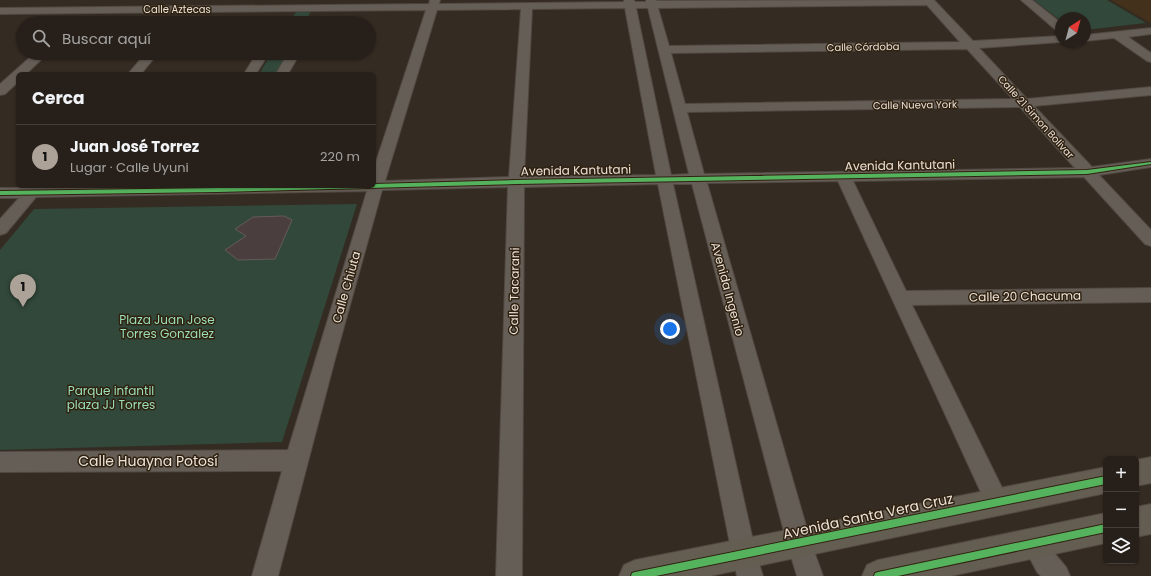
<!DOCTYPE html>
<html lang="es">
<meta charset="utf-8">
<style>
body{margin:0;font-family:Poppins,sans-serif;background:#332d27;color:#f1f3f6}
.controls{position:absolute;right:12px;bottom:12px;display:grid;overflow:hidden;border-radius:6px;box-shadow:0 1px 3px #0004}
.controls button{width:36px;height:36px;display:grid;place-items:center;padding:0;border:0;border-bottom:1px solid #433e39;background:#27201a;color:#f1f3f6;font:20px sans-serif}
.compass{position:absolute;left:1055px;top:12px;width:36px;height:36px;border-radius:50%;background:#27201a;box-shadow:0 1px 3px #0004;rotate:36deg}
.you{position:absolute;left:670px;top:329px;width:14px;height:14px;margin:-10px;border:3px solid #fff;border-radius:50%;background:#1a73e8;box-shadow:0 0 0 6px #1a73e833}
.badge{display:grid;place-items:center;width:26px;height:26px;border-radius:50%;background:#aca298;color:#111;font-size:13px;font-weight:700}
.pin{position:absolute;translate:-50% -33px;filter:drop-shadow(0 1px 2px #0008)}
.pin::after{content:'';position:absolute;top:21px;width:14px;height:12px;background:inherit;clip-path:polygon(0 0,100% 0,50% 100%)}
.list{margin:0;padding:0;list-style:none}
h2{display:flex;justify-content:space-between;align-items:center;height:52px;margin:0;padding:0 16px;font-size:17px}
h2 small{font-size:13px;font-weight:400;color:#a4a3a2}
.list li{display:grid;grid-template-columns:26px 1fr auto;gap:12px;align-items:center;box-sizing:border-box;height:64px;padding:0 16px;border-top:1px solid #433e39}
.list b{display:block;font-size:15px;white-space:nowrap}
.list p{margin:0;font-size:13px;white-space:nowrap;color:#a4a3a2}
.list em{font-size:13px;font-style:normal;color:#a4a3a2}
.icon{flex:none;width:22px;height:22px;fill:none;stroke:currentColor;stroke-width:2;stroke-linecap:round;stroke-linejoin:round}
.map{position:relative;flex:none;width:1151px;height:576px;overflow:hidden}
.search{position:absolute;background:#27201a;box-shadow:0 1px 3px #0004;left:16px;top:16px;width:360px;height:44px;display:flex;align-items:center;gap:10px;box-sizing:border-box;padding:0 14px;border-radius:22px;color:#a4a3a2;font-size:15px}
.panel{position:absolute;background:#27201a;box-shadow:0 1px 3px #0004;left:16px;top:72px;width:360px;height:116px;border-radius:6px}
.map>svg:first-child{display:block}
.built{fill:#43311c}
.green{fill:#32483a}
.building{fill:#4a3f3e;stroke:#645b59}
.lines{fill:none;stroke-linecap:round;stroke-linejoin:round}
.minor-casing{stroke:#514941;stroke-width:2}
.major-casing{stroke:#514941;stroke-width:2}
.minor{fill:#655e57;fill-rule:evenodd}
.major{fill:#645d52;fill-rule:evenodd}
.cycleway-casing{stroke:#302211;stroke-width:2}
.cycleway{fill:#56b35d;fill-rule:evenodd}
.labels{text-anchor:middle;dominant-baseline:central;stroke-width:3;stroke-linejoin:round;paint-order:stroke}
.far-street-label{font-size:10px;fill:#ece2d8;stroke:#302211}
.street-label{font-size:12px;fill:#ece2d8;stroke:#302211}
.park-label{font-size:12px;fill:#9adfb8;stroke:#302211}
.near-street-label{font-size:14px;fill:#ece2d8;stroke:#302211}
</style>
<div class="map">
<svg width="1151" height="576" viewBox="0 0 1151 576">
<rect width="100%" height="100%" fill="#342b22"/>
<!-- built -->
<polygon class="built" points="1111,0 1151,0 1151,23"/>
<!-- green -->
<g class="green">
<polygon points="1034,0 1107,0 1146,23 1085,30 1085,18 1061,18 1061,21"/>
<polygon points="311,11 305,23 289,23 296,12"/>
<polygon points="272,53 288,53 276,74 259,74"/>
<polygon points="357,204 282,442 0,450 0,250 34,209"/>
</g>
<!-- building -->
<polygon class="building" points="284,216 292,220 275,259 238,260 225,250 246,236 235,229 253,217"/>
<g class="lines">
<defs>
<g id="minor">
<path d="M430 0H440L439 4 624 2V0H634L635 2H646V0H656L657 1 934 0 973 41 1061 36V42H1063H1061L979 48 1027 99 1151 87V95L1034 106 1092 167 1151 159V167L1099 175 1151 230V246L1145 244 1084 177 853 181 906 291 1151 288V302L912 305 1009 502 1005 510 997 513 989 510 838 181 707 183 811 543 823 576H797L787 543 692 184H673L756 554 763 576H737L732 554 658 184 524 187 522 576H496L508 187 382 190 335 359 278 576H252L282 471 0 472V452L288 450 367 191 36 197 6 233 0 235V219L19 198H0V188H28L29 186H44V187L374 186V168L426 10 0 14V8L429 4ZM927 5 960 42 669 46 658 8ZM625 8 656 175 524 177 532 9ZM636 8H648L689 174 671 175ZM521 9 509 177 385 181 437 10ZM967 49 1013 99 685 104 671 53ZM1020 107 1075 168 704 174 687 112Z"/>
<polygon points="1021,0 1032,0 1061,23 1061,32 1057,31"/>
<polygon points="1151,28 1151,34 1128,37 1151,53 1151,62 1147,61 1114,38 1085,41 1085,35"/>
<polygon points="35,53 48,53 26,74 18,74 18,82 5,94 0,95 0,84"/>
<polygon points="146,53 158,53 141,74 128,74"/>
<polygon points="257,53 269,53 256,74 244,74"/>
<polygon points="288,53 300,53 288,74 276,74"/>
<polygon points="1034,531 1043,534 1055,554 1066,567 1070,576 1041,576 1037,572 1022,543 1025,534"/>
</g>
<g id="major">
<polygon points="1151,457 1151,483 1136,486 1136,460"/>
<polygon points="1106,467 1106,493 710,576 619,576 624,565 635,560"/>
<polygon points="1151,504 1151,534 1136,537 1136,507"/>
<polygon points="1106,513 1106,543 951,576 862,576 867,565 878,560"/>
</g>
</defs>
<!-- minor casing -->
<use href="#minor" class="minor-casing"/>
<!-- major casing -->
<use href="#major" class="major-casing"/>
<!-- minor -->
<use href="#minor" class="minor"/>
<!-- major -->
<use href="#major" class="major"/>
<defs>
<g id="cycleway">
<polygon points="1151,162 1151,164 1087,174 516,184 217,192 0,195 0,191 217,188 306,186 374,186 374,184 516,180 1087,170"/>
<polygon points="1106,476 1106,484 656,576 631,576 632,573 635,572"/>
<polygon points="1106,524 1106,532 898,576 874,576 875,573 878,572"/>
</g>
</defs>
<!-- cycleway casing -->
<use href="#cycleway" class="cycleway-casing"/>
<!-- cycleway -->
<use href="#cycleway" class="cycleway"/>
</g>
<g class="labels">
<!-- far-street labels -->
<g class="far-street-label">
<text x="177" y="9">Calle Aztecas</text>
<text transform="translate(863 47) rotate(-1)">Calle Córdoba</text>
<text transform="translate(915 105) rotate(-1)">Calle Nueva York</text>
<text transform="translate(1036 117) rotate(48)">Calle 21 Simon Bolivar</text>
</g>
<!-- street labels -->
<g class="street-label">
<text transform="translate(900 165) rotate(-1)">Avenida Kantutani</text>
<text transform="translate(576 170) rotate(-1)">Avenida Kantutani</text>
<text transform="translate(346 287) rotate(-74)">Calle Chiuta</text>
<text transform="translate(728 289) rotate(75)">Avenida Ingenio</text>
<text transform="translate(514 291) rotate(-89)">Calle Tacarani</text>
<text transform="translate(1025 296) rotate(-1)">Calle 20 Chacuma</text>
</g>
<!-- park labels -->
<g class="park-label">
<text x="167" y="319">Plaza Juan Jose<tspan x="167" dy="14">Torres Gonzalez</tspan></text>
<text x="111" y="390">Parque infantil<tspan x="111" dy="14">plaza JJ Torres</tspan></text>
</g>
<!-- near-street labels -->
<g class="near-street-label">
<text x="148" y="461">Calle Huayna Potosí</text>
<text transform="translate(868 516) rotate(-12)">Avenida Santa Vera Cruz</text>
</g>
</g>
</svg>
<div class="controls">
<button>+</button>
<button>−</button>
<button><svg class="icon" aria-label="layers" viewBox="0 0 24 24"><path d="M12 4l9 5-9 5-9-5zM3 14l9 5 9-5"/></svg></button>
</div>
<svg class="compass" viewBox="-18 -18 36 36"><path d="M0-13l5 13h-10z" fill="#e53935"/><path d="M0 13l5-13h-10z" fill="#a4a3a2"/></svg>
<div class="you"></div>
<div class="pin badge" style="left:23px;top:307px">1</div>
<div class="search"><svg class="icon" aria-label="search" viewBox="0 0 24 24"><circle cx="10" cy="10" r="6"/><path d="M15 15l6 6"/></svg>Buscar aquí</div>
<section class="panel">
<h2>Cerca<small></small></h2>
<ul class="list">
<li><span class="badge">1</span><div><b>Juan José Torrez</b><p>Lugar · Calle Uyuni</p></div><em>220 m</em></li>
</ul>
</section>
</div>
